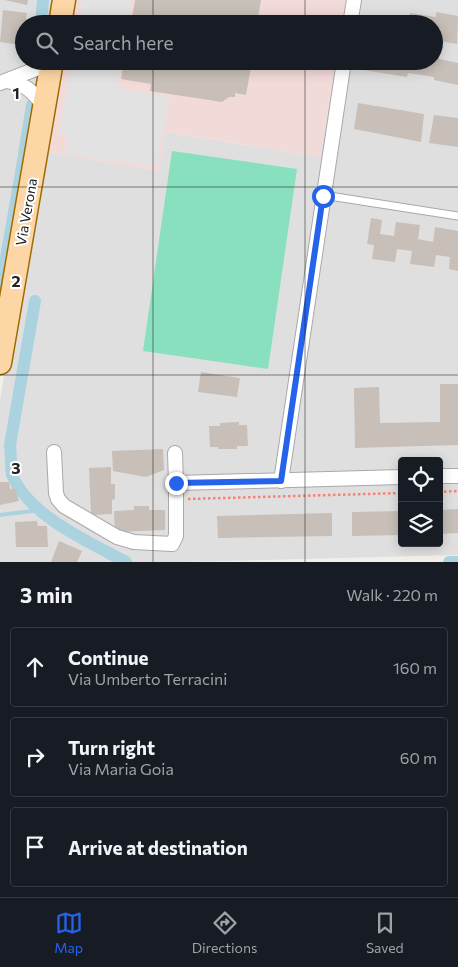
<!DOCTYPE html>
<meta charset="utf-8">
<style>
body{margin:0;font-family:Commissioner,sans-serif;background:#242831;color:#f1f3f6}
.controls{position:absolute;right:15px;bottom:15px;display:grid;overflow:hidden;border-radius:5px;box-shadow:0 2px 12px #0003}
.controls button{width:45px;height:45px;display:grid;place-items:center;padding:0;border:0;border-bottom:1px solid #363941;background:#171b24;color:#f1f3f6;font:25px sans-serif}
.stop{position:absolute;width:15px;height:15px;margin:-11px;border:4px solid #2563eb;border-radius:50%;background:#fff}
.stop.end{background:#2563eb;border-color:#fff;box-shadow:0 1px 5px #0008}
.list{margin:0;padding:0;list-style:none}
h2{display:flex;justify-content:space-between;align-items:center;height:65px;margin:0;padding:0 20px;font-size:21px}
h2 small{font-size:16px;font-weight:400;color:#9ea1a6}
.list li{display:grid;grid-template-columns:32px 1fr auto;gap:15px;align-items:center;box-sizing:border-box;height:80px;margin:0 10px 10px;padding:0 10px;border:1px solid #363941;border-radius:5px}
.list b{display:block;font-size:19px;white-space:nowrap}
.list p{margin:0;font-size:16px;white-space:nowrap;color:#9ea1a6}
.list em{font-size:16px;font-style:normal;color:#9ea1a6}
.icon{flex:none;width:28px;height:28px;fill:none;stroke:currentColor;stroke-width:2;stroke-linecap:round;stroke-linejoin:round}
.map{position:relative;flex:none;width:458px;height:562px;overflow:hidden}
.search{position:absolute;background:#171b24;box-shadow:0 2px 12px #0003;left:15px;right:15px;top:15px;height:55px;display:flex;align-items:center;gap:12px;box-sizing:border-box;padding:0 18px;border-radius:28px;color:#9ea1a6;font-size:19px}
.sheet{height:335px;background:#171b24}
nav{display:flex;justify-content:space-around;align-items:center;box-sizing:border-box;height:70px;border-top:1px solid #363941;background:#171b24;font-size:14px;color:#9ea1a6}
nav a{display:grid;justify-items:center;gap:2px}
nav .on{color:#2563eb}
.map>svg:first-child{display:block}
.residential{fill:#e0dfdf;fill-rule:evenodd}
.commercial{fill:#f2dad9}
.pitch{fill:#88e0be}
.parking{fill:#e2e2e2}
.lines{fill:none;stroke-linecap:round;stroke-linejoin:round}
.stream{stroke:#aad3df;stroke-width:4}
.canal{stroke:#aad3df;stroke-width:12}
.building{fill:#c7bfb8}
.service-casing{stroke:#a9a9a9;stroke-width:9}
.minor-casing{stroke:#a9a9a9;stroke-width:16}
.primary-casing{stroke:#a06b00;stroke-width:25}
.path{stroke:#fa8072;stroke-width:2.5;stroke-dasharray:2.5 2.5;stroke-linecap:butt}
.service{stroke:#fff;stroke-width:7}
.minor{stroke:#fff;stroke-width:14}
.primary{stroke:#fcd6a4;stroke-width:22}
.route{stroke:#2563eb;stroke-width:6}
.grid{fill:none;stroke:#222;stroke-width:1;stroke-opacity:0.55}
.labels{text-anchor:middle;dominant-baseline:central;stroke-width:4;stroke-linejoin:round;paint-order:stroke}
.street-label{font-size:14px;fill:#222;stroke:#fff}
.grid-label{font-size:16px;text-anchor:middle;font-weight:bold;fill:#222;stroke:#fff;stroke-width:4;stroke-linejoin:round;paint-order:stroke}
</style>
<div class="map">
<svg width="458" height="562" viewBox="0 0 458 562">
<rect width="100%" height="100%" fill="#f2efe9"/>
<!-- residential -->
<g class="residential">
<polygon points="0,0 52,0 48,24 24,24 24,61 42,61 0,336"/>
<path d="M346 0H458V555L183 562H0V400L40 150 158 171 165 132 320 157 336 61H434V24H342ZM402 461H439V543H402Z"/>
</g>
<!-- commercial -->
<g class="commercial">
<polygon points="65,0 346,0 342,24 61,24"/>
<polygon points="55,61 336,61 320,157 166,132 158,171 40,150"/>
</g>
<!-- pitch -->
<polygon class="pitch" points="172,151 297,169 268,369 143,351"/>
<!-- parking -->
<g class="parking">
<polygon points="82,0 131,0 127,24 78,24"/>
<polygon points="72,61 121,61 117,88 170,97 156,167 65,153 67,134 59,133"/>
</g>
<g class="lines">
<!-- stream -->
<polyline class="stream" points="0,515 40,510"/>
<!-- canal -->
<g class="canal">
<polyline points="41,24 43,0"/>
<polyline points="0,292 21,173 32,105"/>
<path d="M35 301 10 445C11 451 11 472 12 475 29 516 89 542 126 562"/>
<polyline points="449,562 458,562"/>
</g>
</g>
<!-- building -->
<g class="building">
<polygon points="5,0 28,0 27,5"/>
<polygon points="135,0 261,0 257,24 131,24"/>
<polygon points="3,10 27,13 25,24 24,24 22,45 0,42"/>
<polygon points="436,12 458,16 457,44 434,40 434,24 408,24 410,13 436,17"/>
<polygon points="434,56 439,56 439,59 458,63 458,85 434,80 434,77 408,73 407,77 363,70 365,61 434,61"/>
<polygon points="124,61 252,61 246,95 235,93 235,97 229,97 222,102 150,91 151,84 121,79"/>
<polygon points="358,103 424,114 421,142 354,129"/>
<polygon points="434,115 458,118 458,147 429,143"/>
<polygon points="371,218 382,220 380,234 394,236 396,222 420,225 418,239 433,242 435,227 458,231 458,271 449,269 450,257 436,255 434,267 410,264 412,251 397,249 395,262 372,259 374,245 367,244"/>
<polygon points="201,372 240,378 237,397 198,392"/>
<polygon points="440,384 458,384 458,445 355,448 354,388 379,387 380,423 440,422"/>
<polygon points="239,422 239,425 247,425 248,446 237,446 237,449 218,449 218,447 210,447 209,426 220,426 220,423"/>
<polygon points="163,449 164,470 146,477 113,471 112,451"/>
<polygon points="111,467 111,484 115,484 115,499 112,500 112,514 91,515 89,468"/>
<polygon points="0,482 9,482 10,489 15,488 19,501 0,505"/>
<polygon points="134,506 149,506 149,510 165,510 165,530 115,532 114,511 134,510"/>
<polygon points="458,509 458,533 439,534 439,510"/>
<polygon points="402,511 402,535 352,536 352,512"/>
<polygon points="332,513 332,536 218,538 217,516"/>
<polygon points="37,521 38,526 47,526 48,547 16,547 15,522"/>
<polygon points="59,541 82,551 77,562 51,562"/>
</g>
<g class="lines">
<defs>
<polyline id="service" points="323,195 458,216"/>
<g id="minor">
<polyline points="350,24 354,0"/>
<path d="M7 81C28 86 30 89 44 106"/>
<polyline points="0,83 41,67 49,61"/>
<polyline points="54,452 56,493 58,499 64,506 117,537 134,542 172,544 176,536 176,483"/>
<polyline points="175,453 176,483 402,477"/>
<polyline points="439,476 458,476"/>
<polyline points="281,481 344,61"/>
</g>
<g id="primary">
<polyline points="60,24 64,0"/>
<polyline points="0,363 52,61"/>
</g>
</defs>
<!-- service casing -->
<use href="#service" class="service-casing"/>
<!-- minor casing -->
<use href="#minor" class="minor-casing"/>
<!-- primary casing -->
<use href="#primary" class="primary-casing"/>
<!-- path -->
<g class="path">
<polyline points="439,492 458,491"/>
<polyline points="188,499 402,493"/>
</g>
<!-- service -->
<use href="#service" class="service"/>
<!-- minor -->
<use href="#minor" class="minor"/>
<!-- primary -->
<use href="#primary" class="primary"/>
</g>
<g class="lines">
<!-- route -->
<polyline class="route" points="176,483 281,481 323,196"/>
</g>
<!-- grid -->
<path class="grid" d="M153 0V24M305 0V24M153 61V562M305 61V562M0 187H458M0 375H458"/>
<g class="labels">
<!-- street labels -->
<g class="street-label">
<text transform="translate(26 212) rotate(-80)">Via Verona</text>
</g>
</g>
<g class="grid-label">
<text x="16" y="99">1</text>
<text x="16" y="287">2</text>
<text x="16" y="474">3</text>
</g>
</svg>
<div class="controls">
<button><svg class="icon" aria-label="locate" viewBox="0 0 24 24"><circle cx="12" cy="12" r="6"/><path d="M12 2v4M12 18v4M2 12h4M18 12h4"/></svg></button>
<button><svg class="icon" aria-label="layers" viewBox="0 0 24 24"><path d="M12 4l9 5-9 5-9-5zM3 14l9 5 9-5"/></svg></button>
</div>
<div class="stop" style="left:323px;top:196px"></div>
<div class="stop end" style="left:176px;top:483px"></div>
<div class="search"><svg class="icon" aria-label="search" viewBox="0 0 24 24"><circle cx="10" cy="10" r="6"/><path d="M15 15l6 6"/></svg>Search here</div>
</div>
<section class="sheet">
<h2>3 min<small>Walk · 220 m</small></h2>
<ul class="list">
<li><svg class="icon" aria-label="ahead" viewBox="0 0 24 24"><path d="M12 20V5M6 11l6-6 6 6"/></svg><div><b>Continue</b><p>Via Umberto Terracini</p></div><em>160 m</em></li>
<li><svg class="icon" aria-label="right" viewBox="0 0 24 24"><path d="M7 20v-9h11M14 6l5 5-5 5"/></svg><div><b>Turn right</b><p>Via Maria Goia</p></div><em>60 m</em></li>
<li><svg class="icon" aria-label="arrive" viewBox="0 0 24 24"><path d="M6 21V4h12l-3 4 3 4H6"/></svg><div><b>Arrive at destination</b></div></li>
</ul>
</section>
<nav>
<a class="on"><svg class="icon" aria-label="map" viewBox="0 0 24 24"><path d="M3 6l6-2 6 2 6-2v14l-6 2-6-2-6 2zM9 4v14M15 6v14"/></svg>Map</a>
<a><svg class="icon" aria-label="directions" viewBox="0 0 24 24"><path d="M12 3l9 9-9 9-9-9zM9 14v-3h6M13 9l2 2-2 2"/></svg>Directions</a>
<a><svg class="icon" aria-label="saved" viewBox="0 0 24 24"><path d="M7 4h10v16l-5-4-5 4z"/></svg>Saved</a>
</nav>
